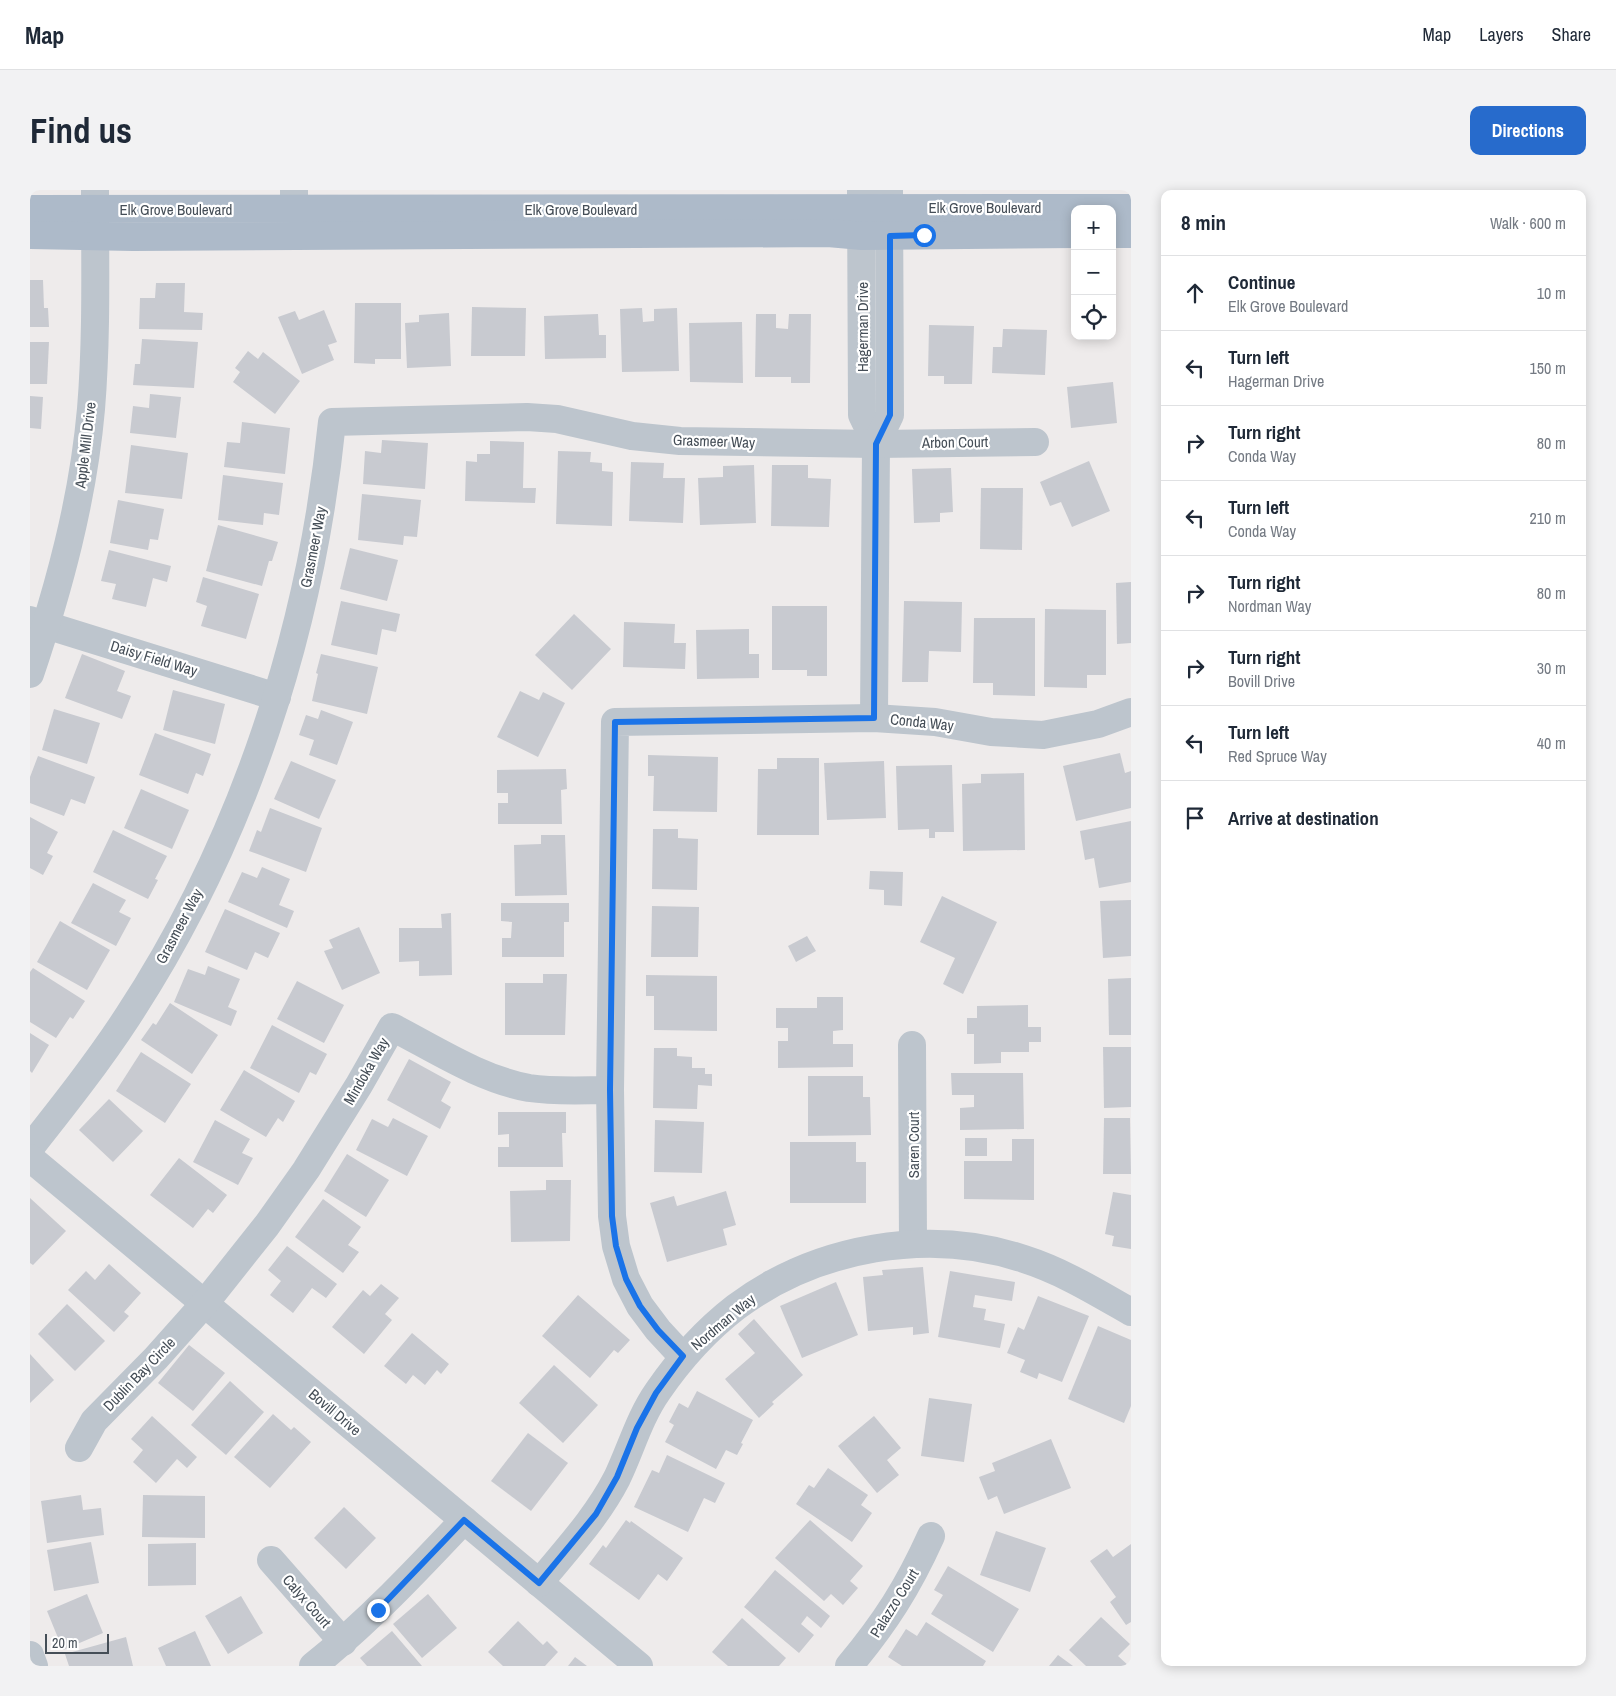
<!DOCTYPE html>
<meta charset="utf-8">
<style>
body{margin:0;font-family:"Archivo Narrow",sans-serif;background:#f2f2f3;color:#1f2937}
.controls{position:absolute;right:15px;top:15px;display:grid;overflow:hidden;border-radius:10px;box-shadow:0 2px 12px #0003}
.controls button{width:45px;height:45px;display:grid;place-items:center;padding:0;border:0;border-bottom:1px solid #e0e1e3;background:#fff;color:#1f2937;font:25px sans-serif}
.scale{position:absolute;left:15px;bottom:12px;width:64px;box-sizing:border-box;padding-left:5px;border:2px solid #454e57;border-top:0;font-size:14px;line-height:18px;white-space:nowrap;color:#454e57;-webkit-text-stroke:4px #fff;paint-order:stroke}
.stop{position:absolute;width:15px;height:15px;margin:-11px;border:4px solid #1a73e8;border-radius:50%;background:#fff}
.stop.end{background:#1a73e8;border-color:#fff;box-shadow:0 1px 5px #0008}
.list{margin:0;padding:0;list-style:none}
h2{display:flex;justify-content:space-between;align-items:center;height:65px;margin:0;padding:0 20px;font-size:21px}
h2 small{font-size:16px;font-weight:400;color:#747a83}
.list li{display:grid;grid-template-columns:32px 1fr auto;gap:15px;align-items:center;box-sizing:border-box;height:75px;padding:0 20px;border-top:1px solid #e0e1e3}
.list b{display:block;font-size:19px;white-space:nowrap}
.list p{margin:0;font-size:16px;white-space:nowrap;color:#747a83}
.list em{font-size:16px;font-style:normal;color:#747a83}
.icon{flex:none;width:28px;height:28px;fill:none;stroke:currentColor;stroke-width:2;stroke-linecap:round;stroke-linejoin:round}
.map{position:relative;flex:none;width:1101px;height:1476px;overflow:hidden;border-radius:10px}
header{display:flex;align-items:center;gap:30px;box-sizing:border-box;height:70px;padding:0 25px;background:#fff;border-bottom:1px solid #e0e1e3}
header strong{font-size:24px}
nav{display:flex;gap:28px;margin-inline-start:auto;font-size:18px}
.intro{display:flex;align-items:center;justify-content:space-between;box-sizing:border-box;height:120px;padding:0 30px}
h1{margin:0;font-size:35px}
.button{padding:12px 22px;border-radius:10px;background:#276bcc;color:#fff;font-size:18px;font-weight:700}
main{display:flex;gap:30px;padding:0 30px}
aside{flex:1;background:#fff;border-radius:10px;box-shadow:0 2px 12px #0003}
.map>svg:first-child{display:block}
.building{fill:#c8cad0}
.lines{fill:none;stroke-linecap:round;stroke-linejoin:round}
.minor{stroke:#bdc5cd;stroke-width:28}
.major{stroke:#adbac9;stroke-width:28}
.route{stroke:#1a73e8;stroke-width:6}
.labels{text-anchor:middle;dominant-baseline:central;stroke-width:4.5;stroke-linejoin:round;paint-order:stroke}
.street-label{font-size:15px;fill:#454e57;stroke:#fff}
</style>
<header>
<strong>Map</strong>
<nav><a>Map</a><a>Layers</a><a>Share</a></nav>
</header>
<div class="intro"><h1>Find us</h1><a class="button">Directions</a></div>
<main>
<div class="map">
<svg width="1101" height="1476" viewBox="0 0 1101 1476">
<rect width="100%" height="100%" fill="#eeebeb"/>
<!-- building -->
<g class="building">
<polygon points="0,90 13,90 14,118 18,118 19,137 0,137"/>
<polygon points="126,93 155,93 154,122 173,123 172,140 109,139 110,108 125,108"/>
<polygon points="325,113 371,113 371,169 345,169 345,174 324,173"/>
<polygon points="442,117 496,118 495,166 441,166"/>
<polygon points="612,118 613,132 624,131 624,119 647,118 649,181 592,182 590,119"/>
<polygon points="294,120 307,152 298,155 304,170 272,184 248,127 265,121 269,130"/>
<polygon points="419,123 421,176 377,178 375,133 389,132 389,125"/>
<polygon points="568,124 569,145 576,145 576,168 515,169 514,126"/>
<polygon points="726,124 746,124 746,138 758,139 759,124 781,124 780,193 761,193 761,187 725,187"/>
<polygon points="712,132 713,193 660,192 659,133"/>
<polygon points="899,135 944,136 942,194 914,194 914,186 898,186"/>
<polygon points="973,139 1017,140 1015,185 962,183 963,157 972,157"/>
<polygon points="112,149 168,152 164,198 103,195 105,174 110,174"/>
<polygon points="0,152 19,152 17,194 0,194"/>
<polygon points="218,161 228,169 233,162 270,191 245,224 203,192 210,182 205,178"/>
<polygon points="1083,192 1087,233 1041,238 1037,197"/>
<polygon points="120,204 151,207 146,248 100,243 103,216 119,218"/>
<polygon points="0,206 13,207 11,239 0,238"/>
<polygon points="212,232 260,238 255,284 194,277 197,252 210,253"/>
<polygon points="352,250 398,253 395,299 333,294 335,261 351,263"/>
<polygon points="460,251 494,252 493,298 506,298 505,313 435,311 436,271 447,272 447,264 460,264"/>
<polygon points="101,255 158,263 152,309 95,303"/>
<polygon points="528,261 561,262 560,272 572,273 572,281 583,282 582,336 526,334"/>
<polygon points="1059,271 1080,321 1042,337 1031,312 1020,316 1010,292"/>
<polygon points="601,272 634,273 633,288 655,288 653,333 599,331"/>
<polygon points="724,275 726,333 670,335 668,288 693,287 693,276"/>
<polygon points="742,275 778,275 778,288 801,289 799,337 741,336"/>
<polygon points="921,278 923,322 910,323 910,332 884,333 882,279"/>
<polygon points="193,285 253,293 249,325 234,323 233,335 188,330"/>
<polygon points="951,298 993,298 992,360 950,359"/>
<polygon points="332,304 391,310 387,347 374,346 373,355 328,350"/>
<polygon points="88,310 134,319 128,350 120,349 118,360 80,353"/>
<polygon points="188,335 248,352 242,371 239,371 232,396 176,381"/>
<polygon points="320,358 368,370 357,411 310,399"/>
<polygon points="79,360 141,376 137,392 123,388 116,417 82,409 86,394 71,391"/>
<polygon points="173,387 229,404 216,449 171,436 177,416 166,412"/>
<polygon points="1101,392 1101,453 1087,454 1086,393"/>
<polygon points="311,411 370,424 366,442 352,439 347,465 301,455"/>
<polygon points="874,411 932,412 931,462 899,461 898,492 872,492"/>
<polygon points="742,416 797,416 797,486 777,486 777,480 742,480"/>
<polygon points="1015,419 1076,420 1076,485 1057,485 1057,498 1014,497"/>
<polygon points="544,424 581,459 542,500 505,465"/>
<polygon points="944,428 1005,428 1005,506 963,505 963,493 943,493"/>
<polygon points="594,432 645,434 644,453 656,453 655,479 593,477"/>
<polygon points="719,439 719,464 729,464 729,488 667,489 666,440"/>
<polygon points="52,464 95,481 87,501 101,506 92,529 35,508"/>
<polygon points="291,464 348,477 337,524 282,511 288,484 286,483"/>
<polygon points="143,500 195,514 185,554 133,540"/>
<polygon points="490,501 509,510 513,502 535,513 508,567 467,547"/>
<polygon points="24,519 70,533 57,574 12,560"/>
<polygon points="291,520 323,532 307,575 279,565 284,550 269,545 276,525 288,529"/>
<polygon points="125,543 181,564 173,586 166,583 158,604 109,585"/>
<polygon points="1090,563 1095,583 1101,581 1101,618 1046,631 1033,576"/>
<polygon points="618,565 688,567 687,622 623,621 624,586 618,586"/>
<polygon points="8,566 65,587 55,614 41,609 34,626 0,613 0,587"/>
<polygon points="747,568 789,568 789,645 727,645 728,579 747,579"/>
<polygon points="261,571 306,590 289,629 244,609"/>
<polygon points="854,571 856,628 797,630 794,573"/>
<polygon points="922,575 924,642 905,642 905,648 899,648 899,639 868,640 866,576"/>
<polygon points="536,579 537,599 531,600 532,634 468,634 468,613 478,613 478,603 467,603 467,580"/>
<polygon points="994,583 995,660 933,661 932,594 951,593 951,584"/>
<polygon points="111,599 159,620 142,659 94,638"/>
<polygon points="240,618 292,638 276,682 219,661 227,640 231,642"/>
<polygon points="0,627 28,642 17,663 23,666 13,685 0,678"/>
<polygon points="1101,631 1101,692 1069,698 1064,668 1055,670 1050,641"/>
<polygon points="623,639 648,639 648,648 668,649 667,700 622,699"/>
<polygon points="83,640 137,666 125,689 128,690 118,709 63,682"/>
<polygon points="511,645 535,645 537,705 485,706 484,655 511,654"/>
<polygon points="232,677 260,689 249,715 264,721 257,738 198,712 212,682 227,688"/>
<polygon points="840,681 873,682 872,716 854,715 854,700 839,699"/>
<polygon points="63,693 96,710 89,722 101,728 86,756 41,733"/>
<polygon points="912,706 967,732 933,804 913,794 925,768 890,752"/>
<polygon points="1101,710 1101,766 1073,768 1070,711"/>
<polygon points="471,713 539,713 539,732 534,732 534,767 472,767 472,748 481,748 482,732 471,731"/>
<polygon points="622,716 669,717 668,767 621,767"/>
<polygon points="195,719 250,743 238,768 225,762 217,780 175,762"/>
<polygon points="421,723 422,785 389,786 389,771 369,772 369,738 412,738 411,724"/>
<polygon points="30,731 80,760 57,800 7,772"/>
<polygon points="329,737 350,783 312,800 294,761 303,758 299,750"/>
<polygon points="777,746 786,761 766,772 758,756"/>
<polygon points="178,776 210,789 198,817 207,821 201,836 144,812 158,779 175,785"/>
<polygon points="3,778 55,811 43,829 40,827 26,848 0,832 0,782"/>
<polygon points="513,784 537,784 535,845 475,845 475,793 513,793"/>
<polygon points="616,785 687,786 687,841 624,840 624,806 616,806"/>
<polygon points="1101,788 1101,845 1079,845 1078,789"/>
<polygon points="267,791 314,815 294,853 247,829"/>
<polygon points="787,807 813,807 813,840 803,841 803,854 823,854 823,877 748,878 748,851 758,851 758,838 746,838 746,818 787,818"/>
<polygon points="140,813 188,845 162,884 111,850 123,833 126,835"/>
<polygon points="998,815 998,837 1011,837 1011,852 999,852 999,862 971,862 971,873 944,874 944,844 937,844 937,828 947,828 947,816"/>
<polygon points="242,835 297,864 286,885 280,882 269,903 220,878"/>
<polygon points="0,843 19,855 2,883 0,881"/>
<polygon points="1073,857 1101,857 1101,917 1074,918"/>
<polygon points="624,858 647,858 647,866 662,867 662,878 675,878 675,884 682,884 682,896 668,895 667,919 623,918"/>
<polygon points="111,862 161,894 135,933 86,901"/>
<polygon points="379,869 421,892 411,911 421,917 410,939 357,910"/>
<polygon points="214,880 265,911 253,932 248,928 236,947 190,920"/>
<polygon points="921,883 993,883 994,939 930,940 930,918 944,917 944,905 922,905"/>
<polygon points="778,886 833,886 833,907 840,907 841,945 778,946"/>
<polygon points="79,909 113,941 83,972 49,940"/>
<polygon points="468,922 536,922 536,943 532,943 533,977 468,977 468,957 479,957 479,944 468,945"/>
<polygon points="363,928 398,946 377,986 326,960 342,929 358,937"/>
<polygon points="1074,928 1100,928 1101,984 1073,984"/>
<polygon points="185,930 220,949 212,963 223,968 208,995 163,972"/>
<polygon points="625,930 674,932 672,983 624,982"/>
<rect x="935" y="948" width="22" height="18"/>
<polygon points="982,949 1004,949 1004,1010 934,1009 934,971 982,971"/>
<polygon points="760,952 826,952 826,972 836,972 836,1013 760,1013"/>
<polygon points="317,964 359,990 336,1027 294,1001"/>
<polygon points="149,968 197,1005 183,1023 178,1019 163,1038 120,1005"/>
<polygon points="516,990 541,990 540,1051 481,1052 480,1001 516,1000"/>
<polygon points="696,1001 706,1035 693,1039 697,1055 637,1072 620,1013 644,1006 647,1016"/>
<polygon points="1083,1002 1101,1005 1101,1059 1082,1056 1084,1046 1075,1044"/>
<polygon points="0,1008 36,1041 3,1075 0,1073"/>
<polygon points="293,1009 331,1037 318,1055 329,1062 313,1083 265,1047"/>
<polygon points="257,1056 307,1094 296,1108 282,1098 263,1123 240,1105 251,1091 238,1080"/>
<polygon points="79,1074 111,1103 94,1122 99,1126 84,1142 38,1100 56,1081 65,1090"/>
<polygon points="893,1077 899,1143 883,1145 883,1137 838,1141 833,1087 853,1085 852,1080"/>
<polygon points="920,1081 985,1092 982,1111 945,1105 943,1117 956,1119 954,1130 975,1134 970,1158 908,1147"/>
<polygon points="806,1092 828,1145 772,1168 750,1116"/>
<polygon points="351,1094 369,1108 355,1124 362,1130 334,1164 302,1137 333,1100 340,1106"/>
<polygon points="548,1105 600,1150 588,1163 584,1160 560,1188 512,1146"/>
<polygon points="1008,1106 1059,1126 1032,1192 1009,1183 1007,1189 990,1182 995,1170 977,1163 988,1137 994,1140"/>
<polygon points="37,1114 75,1151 45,1181 8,1144"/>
<polygon points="724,1129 773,1185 742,1212 744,1214 729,1228 695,1189 725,1163 708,1144"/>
<polygon points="1068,1136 1101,1150 1101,1216 1094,1233 1038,1209"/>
<polygon points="382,1143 419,1174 411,1184 407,1180 395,1195 383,1185 376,1194 354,1176"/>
<polygon points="159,1155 195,1183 163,1221 128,1193"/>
<polygon points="0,1164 24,1190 0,1213"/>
<polygon points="524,1175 568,1215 533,1253 489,1213"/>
<polygon points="200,1191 234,1222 196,1265 161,1235"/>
<polygon points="667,1201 723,1230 711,1253 713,1254 707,1265 696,1260 686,1279 635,1252 644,1235 639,1232 649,1213 658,1218"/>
<polygon points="899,1208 942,1214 934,1272 891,1266"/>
<polygon points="243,1224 261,1240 264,1237 281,1252 240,1298 204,1267"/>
<polygon points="122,1226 167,1267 157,1278 147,1269 126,1293 103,1272 113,1260 101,1249"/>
<polygon points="844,1226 871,1258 857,1270 869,1285 847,1303 808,1256"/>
<polygon points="498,1243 538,1273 501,1321 461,1291"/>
<polygon points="1021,1249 1041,1298 974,1324 967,1306 958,1310 949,1287 965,1281 962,1273"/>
<polygon points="637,1265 695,1293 685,1313 674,1308 658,1342 604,1317 622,1280 629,1283"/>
<polygon points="798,1278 838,1305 831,1315 842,1323 822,1352 766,1314 779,1295 784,1298"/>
<polygon points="51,1305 53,1320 71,1318 74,1345 17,1353 11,1311"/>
<polygon points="113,1305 175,1306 175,1348 112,1347"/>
<polygon points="314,1317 346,1348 316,1379 284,1348"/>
<polygon points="596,1330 600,1333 601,1331 653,1368 637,1391 628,1384 609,1410 559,1374 573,1355 576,1358"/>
<polygon points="780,1330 833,1376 820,1391 828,1398 813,1415 801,1404 794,1411 745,1368"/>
<polygon points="966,1341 1016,1358 1000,1402 950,1385"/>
<polygon points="61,1352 69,1393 24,1401 17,1360"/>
<polygon points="166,1353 166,1395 118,1396 118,1354"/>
<polygon points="1101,1354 1101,1432 1096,1435 1080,1412 1086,1407 1060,1371 1077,1359 1083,1367"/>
<polygon points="918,1376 989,1419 963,1462 901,1424 913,1405 904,1400"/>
<polygon points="745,1380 800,1426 791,1438 777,1426 771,1434 784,1445 769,1463 714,1417"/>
<polygon points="57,1404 73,1443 33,1460 17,1421"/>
<polygon points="398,1404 427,1438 392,1468 363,1434"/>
<polygon points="211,1406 233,1443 198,1464 175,1426"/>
<polygon points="1071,1427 1100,1454 1088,1466 1099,1476 1056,1476 1039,1460"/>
<polygon points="712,1428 756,1468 749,1476 698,1476 682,1462"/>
<polygon points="488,1431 513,1455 517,1451 528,1462 515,1476 473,1476 458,1462"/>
<polygon points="896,1432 956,1471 953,1476 872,1476 858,1467 876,1439 887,1446"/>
<polygon points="165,1441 181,1476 136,1476 128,1458"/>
<polygon points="362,1441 392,1476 337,1476 330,1468"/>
<polygon points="96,1447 103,1476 39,1476 35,1464"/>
<polygon points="1028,1465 1043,1476 1019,1476"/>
<polygon points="545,1467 557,1476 538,1476"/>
</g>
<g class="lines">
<!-- minor -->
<g class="minor">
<polyline points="831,0 832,225 846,254 844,528"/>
<polyline points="264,19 264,0"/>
<polyline points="846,254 860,225 859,0"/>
<polyline points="0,430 247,507"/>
<path d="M0 484C29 398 53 310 61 219 67 146 65 73 65 0"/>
<polyline points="882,855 883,1054"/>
<path d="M0 958C34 915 68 872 98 826 214 649 281 441 302 232L497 227 527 229 602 246 650 251 846 254 1005 252"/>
<polyline points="0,968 609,1476"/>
<polyline points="653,1167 628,1140 610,1116 596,1089 586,1056 582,1026 580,900 585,532 844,528 905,532 961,542 1013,545 1068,534 1101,522"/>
<path d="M49 1258 64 1231 126 1168 175 1113 237 1035 276 980 329 895 362 837C405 859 450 889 499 898 526 902 554 900 580 900"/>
<polyline points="241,1370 313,1452"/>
<path d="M509 1393C537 1359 567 1327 587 1288 601 1259 609 1228 628 1201 650 1169 675 1141 706 1117 786 1057 899 1037 994 1069 1032 1081 1066 1102 1101 1122"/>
<polyline points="0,1465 4,1476"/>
<path d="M283 1476C338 1432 386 1381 434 1330"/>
<path d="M819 1476C855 1433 878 1397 901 1346"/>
</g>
<!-- major -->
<g class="major">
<polyline points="0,19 1101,18"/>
<polyline points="1082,44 1101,44"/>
<polyline points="0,45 103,47 798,43 832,46 1045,44"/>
</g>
</g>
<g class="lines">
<!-- route -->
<polyline class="route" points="348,1420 434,1330 509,1393 566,1324 587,1287 607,1238 626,1203 653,1166 628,1140 610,1116 596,1089 586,1056 582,1026 580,900 585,532 844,528 846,254 860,225 860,46 894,45"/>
</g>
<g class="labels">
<!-- street labels -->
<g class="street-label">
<text x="955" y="17">Elk Grove Boulevard</text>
<text x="146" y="19">Elk Grove Boulevard</text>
<text x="551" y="19">Elk Grove Boulevard</text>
<text transform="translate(832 137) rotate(-90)">Hagerman Drive</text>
<text transform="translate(684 251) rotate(2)">Grasmeer Way</text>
<text transform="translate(925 252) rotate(-1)">Arbon Court</text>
<text transform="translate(55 255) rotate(-83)">Apple Mill Drive</text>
<text transform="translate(283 357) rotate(-79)">Grasmeer Way</text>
<text transform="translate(124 468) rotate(17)">Daisy Field Way</text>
<text transform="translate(892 532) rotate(6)">Conda Way</text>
<text transform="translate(149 736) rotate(-62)">Grasmeer Way</text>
<text transform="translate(336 881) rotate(-60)">Mindoka Way</text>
<text transform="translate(883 955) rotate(-90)">Saren Court</text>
<text transform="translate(693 1132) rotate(-40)">Nordman Way</text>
<text transform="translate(109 1184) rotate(-46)">Dublin Bay Circle</text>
<text transform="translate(305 1222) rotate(40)">Bovill Drive</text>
<text transform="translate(277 1411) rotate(49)">Calyx Court</text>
<text transform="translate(864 1413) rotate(-58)">Palazzo Court</text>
</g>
</g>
</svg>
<div class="controls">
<button>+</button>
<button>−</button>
<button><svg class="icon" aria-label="locate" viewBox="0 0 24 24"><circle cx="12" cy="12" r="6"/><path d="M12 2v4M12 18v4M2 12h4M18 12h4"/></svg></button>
</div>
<div class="scale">20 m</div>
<div class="stop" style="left:894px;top:45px"></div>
<div class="stop end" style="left:348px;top:1420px"></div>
</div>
<aside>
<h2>8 min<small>Walk · 600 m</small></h2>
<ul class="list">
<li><svg class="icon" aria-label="ahead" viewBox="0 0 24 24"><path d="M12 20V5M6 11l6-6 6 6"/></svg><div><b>Continue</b><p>Elk Grove Boulevard</p></div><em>10 m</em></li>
<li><svg class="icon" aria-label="left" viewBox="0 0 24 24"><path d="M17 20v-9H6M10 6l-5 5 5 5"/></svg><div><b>Turn left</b><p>Hagerman Drive</p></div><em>150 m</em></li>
<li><svg class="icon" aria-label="right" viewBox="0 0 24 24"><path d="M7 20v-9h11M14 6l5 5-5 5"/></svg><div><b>Turn right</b><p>Conda Way</p></div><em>80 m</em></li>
<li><svg class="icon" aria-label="left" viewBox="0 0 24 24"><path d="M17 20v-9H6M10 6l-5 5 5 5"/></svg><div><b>Turn left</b><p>Conda Way</p></div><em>210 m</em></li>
<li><svg class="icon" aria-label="right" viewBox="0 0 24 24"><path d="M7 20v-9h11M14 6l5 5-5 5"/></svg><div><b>Turn right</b><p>Nordman Way</p></div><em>80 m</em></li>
<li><svg class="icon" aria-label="right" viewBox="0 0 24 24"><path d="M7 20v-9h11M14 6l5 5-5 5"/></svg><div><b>Turn right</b><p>Bovill Drive</p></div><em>30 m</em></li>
<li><svg class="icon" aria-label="left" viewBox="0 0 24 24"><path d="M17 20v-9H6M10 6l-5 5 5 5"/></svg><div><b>Turn left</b><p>Red Spruce Way</p></div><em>40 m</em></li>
<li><svg class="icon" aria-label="arrive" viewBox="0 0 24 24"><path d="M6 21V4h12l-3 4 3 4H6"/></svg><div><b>Arrive at destination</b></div></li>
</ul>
</aside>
</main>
